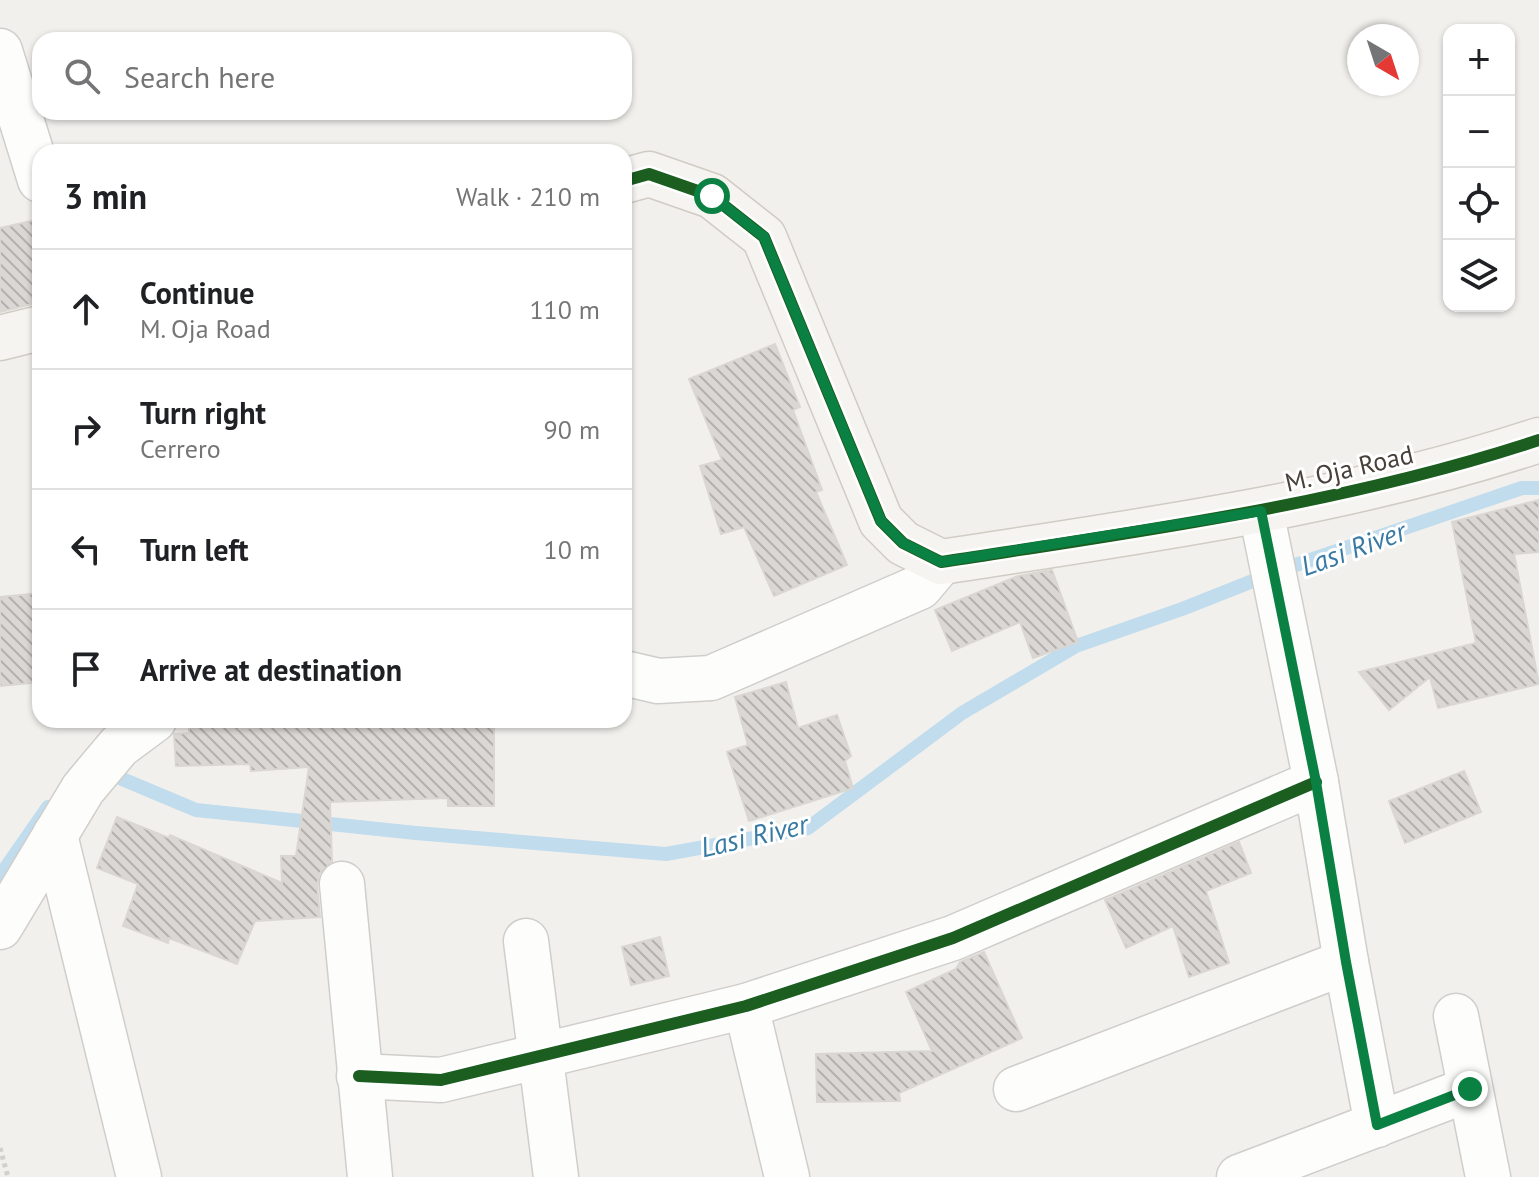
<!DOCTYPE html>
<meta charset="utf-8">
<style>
body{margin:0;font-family:"PT Sans",sans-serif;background:#f6f6f6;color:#202124}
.controls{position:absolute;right:24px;top:24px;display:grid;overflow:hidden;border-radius:16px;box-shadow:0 2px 6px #0004}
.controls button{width:72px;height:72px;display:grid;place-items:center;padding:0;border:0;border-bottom:2px solid #e0e0e0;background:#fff;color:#202124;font:40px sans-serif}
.compass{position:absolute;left:1347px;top:24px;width:72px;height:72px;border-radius:50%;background:#fff;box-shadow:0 2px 6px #0004;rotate:141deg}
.stop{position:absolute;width:24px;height:24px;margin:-18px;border:6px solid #0b8043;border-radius:50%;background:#fff}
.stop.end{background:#0b8043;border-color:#fff;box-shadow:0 2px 8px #0008}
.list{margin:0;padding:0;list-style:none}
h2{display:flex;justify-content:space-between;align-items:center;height:104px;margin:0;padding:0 32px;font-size:34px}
h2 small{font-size:26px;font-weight:400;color:#757577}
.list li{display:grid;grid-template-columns:52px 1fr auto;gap:24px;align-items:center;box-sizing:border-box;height:120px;padding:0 32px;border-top:2px solid #e0e0e0}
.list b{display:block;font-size:30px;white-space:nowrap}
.list p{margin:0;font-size:26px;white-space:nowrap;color:#757577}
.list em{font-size:26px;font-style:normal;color:#757577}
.icon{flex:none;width:44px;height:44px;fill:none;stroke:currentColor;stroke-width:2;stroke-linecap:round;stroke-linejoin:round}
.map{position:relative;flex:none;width:1539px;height:1177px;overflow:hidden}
.search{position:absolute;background:#fff;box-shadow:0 2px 6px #0004;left:32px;top:32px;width:600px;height:88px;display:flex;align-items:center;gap:20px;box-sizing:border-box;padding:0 28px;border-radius:24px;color:#757577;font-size:30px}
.panel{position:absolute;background:#fff;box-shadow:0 2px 6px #0004;left:32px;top:144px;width:600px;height:584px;border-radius:24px}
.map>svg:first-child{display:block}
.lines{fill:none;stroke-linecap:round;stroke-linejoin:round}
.stream{stroke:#c1dcec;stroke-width:14}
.building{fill:url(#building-back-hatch);stroke:#dad7d3;stroke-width:2}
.street-casing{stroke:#d0cecb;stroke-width:47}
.secondary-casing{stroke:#d0ccc4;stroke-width:47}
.path{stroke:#d2d0cb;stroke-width:5;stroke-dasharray:4 4;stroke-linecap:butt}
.street{stroke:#fdfdfc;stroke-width:44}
.secondary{stroke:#f6f4f0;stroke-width:44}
.cycleway-casing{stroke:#fff;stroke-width:17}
.cycleway{stroke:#1b5e20;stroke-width:12}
.route{stroke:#0b8043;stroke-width:10}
.labels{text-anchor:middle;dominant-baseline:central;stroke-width:6;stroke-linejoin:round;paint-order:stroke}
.street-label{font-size:26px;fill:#484139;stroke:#fff}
.water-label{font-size:28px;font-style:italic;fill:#387aa4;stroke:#fff}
</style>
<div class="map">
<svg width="1539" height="1177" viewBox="0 0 1539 1177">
<defs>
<pattern id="building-back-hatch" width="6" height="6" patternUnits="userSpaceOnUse" patternTransform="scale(2)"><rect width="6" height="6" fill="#dad7d4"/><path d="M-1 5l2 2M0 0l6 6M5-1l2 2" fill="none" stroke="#b3b0ad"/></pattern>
</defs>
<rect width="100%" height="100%" fill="#f2f0ed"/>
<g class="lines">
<!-- stream -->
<g class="stream">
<polyline points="103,771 196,810 416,833 666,854 808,828 962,713 1076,646 1182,609 1278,571 1522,488 1539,488"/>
<polyline points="0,876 48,807"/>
</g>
</g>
<!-- building -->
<g class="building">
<polygon points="40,219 40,302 0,312 0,228"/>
<polygon points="775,344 800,407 793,410 822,490 816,492 847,565 774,596 744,527 721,534 700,466 722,460 689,379"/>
<polygon points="1539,500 1539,552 1514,554 1539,684 1438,708 1430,677 1389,710 1359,672 1476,643 1452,522"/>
<polygon points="1052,570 1078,642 1033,658 1020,622 952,651 935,610 1018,576"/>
<polygon points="40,593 40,682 0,686 0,597"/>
<polygon points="786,682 798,728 837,715 851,756 845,761 853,788 749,821 727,752 748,745 735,697"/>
<polygon points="345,720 494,720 494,806 448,806 448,798 330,802 332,862 319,874 317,886 320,917 255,921 237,964 169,938 168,943 123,926 138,884 97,868 117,817 169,838 170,835 282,883 281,856 296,856 309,767 251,771 250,764 176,766 174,734 189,733 189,723 239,722 239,729"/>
<polygon points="1464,771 1481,812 1405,843 1389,801"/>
<polygon points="1239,842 1251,873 1206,891 1229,963 1189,977 1173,926 1126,948 1105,900"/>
<polygon points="660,937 669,976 631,985 622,947"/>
<polygon points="984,952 1022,1038 899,1093 900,1101 817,1102 816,1054 932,1051 906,992 956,969 960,962"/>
</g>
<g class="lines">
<defs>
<g id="street">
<polyline points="0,51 40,180"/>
<polyline points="1261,511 1316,782 1346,962 1377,1125"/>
<polyline points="624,673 658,681 711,678 920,587 941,562"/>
<polyline points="55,835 139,1177"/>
<polyline points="342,884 370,1177"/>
<polyline points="0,927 83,789 119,746 154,720"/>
<polyline points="526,941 556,1177"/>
<polyline points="746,1006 787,1177"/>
<polyline points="1456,1016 1488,1177"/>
<polyline points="359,1076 441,1080 746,1006 953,938 1316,782"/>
<polyline points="1016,1089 1346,962"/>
<polyline points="1239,1177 1470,1089"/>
</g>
<g id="secondary">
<path d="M624 181 649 174 712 196 764 237 881 521 903 543 941 562C1142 531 1345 504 1539 440"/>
<polyline points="0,338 40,328"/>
</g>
</defs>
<!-- street casing -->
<use href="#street" class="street-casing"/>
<!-- secondary casing -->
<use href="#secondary" class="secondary-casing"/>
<!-- path -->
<polyline class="path" points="0,1148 8,1177"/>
<!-- street -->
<use href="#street" class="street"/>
<!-- secondary -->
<use href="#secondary" class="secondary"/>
<defs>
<g id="cycleway">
<path d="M624 181 649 174 712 196 764 237 881 521 903 543 941 562C1142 531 1345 504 1539 440"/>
<polyline points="359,1076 441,1080 746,1006 953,938 1316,782"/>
</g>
</defs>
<!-- cycleway casing -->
<use href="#cycleway" class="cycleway-casing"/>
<!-- cycleway -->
<use href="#cycleway" class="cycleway"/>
</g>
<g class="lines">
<!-- route -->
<polyline class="route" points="712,196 764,237 881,521 903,543 941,562 1261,511 1316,782 1346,962 1377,1125 1470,1089"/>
</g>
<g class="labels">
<!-- street labels -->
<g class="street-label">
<text transform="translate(1349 468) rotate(-13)">M. Oja Road</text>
</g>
<!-- water labels -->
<g class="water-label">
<text transform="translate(1353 548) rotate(-20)">Lasi River</text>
<text transform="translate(754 835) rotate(-13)">Lasi River</text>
</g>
</g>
</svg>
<div class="controls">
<button>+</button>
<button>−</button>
<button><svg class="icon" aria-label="locate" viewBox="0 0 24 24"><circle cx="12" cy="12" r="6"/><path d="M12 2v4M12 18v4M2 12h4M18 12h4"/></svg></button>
<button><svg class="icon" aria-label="layers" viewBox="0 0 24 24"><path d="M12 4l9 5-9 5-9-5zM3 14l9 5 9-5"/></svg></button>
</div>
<svg class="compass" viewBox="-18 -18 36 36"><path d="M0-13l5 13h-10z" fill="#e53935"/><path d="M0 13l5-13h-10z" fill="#757577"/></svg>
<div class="stop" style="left:712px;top:196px"></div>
<div class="stop end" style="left:1470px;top:1089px"></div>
<div class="search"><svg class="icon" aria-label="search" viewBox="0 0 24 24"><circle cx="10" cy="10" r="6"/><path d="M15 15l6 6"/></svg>Search here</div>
<section class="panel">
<h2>3 min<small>Walk · 210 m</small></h2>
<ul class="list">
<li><svg class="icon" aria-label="ahead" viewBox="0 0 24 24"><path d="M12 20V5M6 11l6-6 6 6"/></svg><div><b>Continue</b><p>M. Oja Road</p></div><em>110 m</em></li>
<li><svg class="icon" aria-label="right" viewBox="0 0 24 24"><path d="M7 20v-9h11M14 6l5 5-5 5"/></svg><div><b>Turn right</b><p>Cerrero</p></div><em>90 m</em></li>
<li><svg class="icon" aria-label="left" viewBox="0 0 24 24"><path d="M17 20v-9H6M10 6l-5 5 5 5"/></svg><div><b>Turn left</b></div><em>10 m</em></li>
<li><svg class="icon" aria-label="arrive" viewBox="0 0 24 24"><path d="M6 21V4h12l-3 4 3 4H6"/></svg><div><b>Arrive at destination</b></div></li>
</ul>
</section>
</div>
